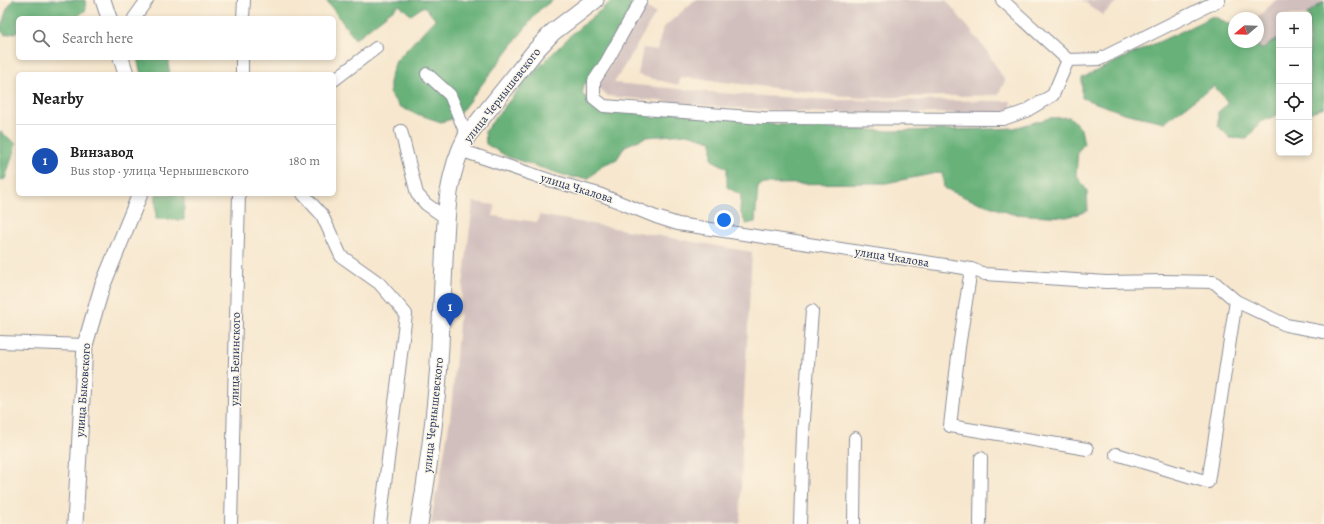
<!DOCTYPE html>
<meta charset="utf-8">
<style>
body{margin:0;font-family:Alegreya,serif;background:#f6f6f6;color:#222}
.controls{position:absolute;right:12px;top:12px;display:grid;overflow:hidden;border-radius:6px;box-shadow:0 2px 6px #0003}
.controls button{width:36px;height:36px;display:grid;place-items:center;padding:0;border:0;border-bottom:1px solid #e0e0e0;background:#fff;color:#222;font:20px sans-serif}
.compass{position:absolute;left:1228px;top:12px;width:36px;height:36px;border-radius:50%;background:#fff;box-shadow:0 2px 6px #0003;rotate:251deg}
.you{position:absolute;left:724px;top:220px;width:14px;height:14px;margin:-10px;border:3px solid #fff;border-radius:50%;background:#1a73e8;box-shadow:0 0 0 6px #1a73e833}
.badge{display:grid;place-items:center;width:26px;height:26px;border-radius:50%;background:#7c3aed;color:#fff;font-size:13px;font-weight:700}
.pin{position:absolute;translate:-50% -33px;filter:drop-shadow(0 1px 2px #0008)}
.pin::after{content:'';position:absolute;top:21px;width:14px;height:12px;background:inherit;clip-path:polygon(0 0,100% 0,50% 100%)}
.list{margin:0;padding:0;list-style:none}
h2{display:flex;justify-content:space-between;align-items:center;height:52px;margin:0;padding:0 16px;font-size:17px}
h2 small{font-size:13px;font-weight:400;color:#767676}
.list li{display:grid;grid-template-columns:26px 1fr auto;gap:12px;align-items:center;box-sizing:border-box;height:72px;padding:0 16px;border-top:1px solid #e0e0e0}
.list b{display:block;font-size:15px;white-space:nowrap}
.list p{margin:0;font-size:13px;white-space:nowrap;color:#767676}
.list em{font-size:13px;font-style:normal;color:#767676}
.icon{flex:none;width:22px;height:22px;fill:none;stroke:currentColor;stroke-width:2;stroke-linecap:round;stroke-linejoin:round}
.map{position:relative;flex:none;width:1324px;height:524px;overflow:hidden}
.search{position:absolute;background:#fff;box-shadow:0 2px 6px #0003;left:16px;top:16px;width:320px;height:44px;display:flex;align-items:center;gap:10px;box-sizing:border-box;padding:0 14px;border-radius:6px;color:#767676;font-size:15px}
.panel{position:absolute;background:#fff;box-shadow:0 2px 6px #0003;left:16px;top:72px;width:320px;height:124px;border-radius:6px}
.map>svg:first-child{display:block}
.industrial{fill:#d1bfbd}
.forest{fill:#67b179;stroke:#41706c}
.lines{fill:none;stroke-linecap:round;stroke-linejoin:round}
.minor-casing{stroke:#898b96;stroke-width:14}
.tertiary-casing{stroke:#898b96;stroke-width:17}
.secondary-casing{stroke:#898b96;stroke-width:19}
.minor{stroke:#fff;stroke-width:12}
.tertiary{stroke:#fff;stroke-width:15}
.secondary{stroke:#fff;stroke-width:17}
.labels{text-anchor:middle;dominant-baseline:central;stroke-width:3;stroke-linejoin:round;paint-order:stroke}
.street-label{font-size:12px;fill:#1b2f5e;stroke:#fcf5e5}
</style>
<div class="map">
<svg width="1324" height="524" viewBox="0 0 1324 524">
<rect width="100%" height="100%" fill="#fcf5e5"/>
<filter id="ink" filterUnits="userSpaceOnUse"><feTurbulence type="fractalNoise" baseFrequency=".025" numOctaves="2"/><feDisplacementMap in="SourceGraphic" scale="8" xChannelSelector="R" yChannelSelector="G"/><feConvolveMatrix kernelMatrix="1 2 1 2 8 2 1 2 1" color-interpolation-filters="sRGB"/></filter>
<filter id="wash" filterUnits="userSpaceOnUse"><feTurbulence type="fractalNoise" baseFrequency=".012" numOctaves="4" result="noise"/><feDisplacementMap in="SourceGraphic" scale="16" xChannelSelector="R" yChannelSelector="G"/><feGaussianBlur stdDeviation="0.9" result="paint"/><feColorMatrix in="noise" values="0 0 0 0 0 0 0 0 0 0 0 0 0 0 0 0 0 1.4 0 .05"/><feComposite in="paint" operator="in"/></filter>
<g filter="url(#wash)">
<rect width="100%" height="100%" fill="#f7e7ce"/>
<!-- industrial -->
<g class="industrial">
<polygon points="695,0 946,0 987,51 1005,81 998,95 861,98 681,77 678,85 638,75 643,48 657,50 663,28"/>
<polygon points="1082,0 1120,0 1102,15"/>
<polygon points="1276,0 1324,0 1306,15 1279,15 1279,37 1262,50 1255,42 1258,42 1257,18"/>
<polygon points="644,6 656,13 614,83 732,94 832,100 1011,101 1012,113 831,113 732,108 608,96 598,87"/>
<polygon points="473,202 495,205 493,216 537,222 539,215 752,252 743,416 740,524 431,524 436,493 438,491 450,419 456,357 460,310"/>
</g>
<!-- forest -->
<g class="forest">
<polygon points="13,0 85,0 86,10 75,18 18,18 18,32 5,35 0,30 7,9"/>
<polygon points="326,0 553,0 539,10 456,118 441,122 411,112 399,106 390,94 390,78 396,61 435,19 424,6 411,15 399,5 355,39"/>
<polygon points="613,0 641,0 595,79 584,84 582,95 604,106 753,118 770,124 889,131 987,129 1014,128 1050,118 1070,117 1081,129 1084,144 1078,151 1076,174 1087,191 1088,211 1067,217 1012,214 969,199 944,188 942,172 886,183 764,184 758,187 755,222 746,224 740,211 741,195 727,187 727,168 712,160 712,141 687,134 646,137 625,146 617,159 603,165 589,178 570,177 508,157 486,144 485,131 526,80 572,34"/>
<polygon points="1324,1 1324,107 1309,113 1309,15 1306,15"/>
<path d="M1213 16 1234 26V42H1255L1262 50 1279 37V114L1259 123 1247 139 1230 138 1218 126V112L1229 103 1214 86 1164 122 1124 113 1082 98V78C1125 56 1170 38 1213 16Z"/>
<polygon points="137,58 171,58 168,63 170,74 141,74"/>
<polygon points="0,131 16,144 5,179 0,180"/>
<polygon points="156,194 184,194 184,220 156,219"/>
</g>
</g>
<g filter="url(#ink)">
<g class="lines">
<defs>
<g id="minor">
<polyline points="641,0 607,61 594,81 594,98 604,106 763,118 1003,119 1026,111 1053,95 1068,60"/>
<polyline points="1002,0 1068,60 1100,59 1219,0"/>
<polyline points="134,18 147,0"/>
<polyline points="243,18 244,0"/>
<polyline points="242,74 242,58"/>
<polyline points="427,74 450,95 467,136"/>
<polyline points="334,80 376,48"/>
<polyline points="401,131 417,194 426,204 446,218"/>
<polyline points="460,150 549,180 599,194 656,217 678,224 971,269 985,274 1106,282 1164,281 1214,282 1236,301 1286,325 1324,332"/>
<polyline points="303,194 322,215 341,256 379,283 406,314 380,524"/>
<polyline points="971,269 959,347 950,426 1087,449"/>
<polyline points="0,342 85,345"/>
<polyline points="1116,454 1208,482 1236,301"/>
<polyline points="231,524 239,194"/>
<polyline points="800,524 803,433 812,311"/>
<polyline points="854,524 855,438"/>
<polyline points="980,524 981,458"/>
</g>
<g id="tertiary">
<polyline points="103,0 109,18"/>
<polyline points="121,58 126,74"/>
<polyline points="75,524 85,345 102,287 140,194"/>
</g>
<path id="secondary" d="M419 524C429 465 437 406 440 346 441 317 443 289 444 261 446 218 446 175 467 136L536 50 553 32 595 0"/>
</defs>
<!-- minor casing -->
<use href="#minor" class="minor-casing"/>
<!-- tertiary casing -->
<use href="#tertiary" class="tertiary-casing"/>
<!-- secondary casing -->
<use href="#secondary" class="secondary-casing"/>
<!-- minor -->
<use href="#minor" class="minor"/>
<!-- tertiary -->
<use href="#tertiary" class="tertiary"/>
<!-- secondary -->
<use href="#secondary" class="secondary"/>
</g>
</g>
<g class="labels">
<!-- street labels -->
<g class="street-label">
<text transform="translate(502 95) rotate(-52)">улица Чернышевского</text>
<text transform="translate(577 188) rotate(17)">улица Чкалова</text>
<text transform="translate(892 257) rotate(9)">улица Чкалова</text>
<text transform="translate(235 359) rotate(-89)">улица Белинского</text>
<text transform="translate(83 390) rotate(-86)">улица Быковского</text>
<text transform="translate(433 415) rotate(-84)">улица Чернышевского</text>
</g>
</g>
</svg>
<div class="controls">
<button>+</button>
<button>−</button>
<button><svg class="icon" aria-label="locate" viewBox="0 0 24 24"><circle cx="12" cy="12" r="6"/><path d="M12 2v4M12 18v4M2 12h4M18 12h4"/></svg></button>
<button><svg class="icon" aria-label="layers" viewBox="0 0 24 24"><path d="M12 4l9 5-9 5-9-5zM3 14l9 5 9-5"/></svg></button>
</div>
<svg class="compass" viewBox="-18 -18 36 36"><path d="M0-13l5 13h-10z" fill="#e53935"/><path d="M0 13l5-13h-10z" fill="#767676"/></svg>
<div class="you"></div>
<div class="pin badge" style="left:450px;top:326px;background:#1a4fb4">1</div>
<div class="search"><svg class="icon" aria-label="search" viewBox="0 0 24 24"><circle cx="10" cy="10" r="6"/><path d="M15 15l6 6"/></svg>Search here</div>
<section class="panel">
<h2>Nearby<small></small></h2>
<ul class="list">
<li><span class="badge" style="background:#1a4fb4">1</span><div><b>Винзавод</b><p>Bus stop · улица Чернышевского</p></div><em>180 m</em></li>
</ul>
</section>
</div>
